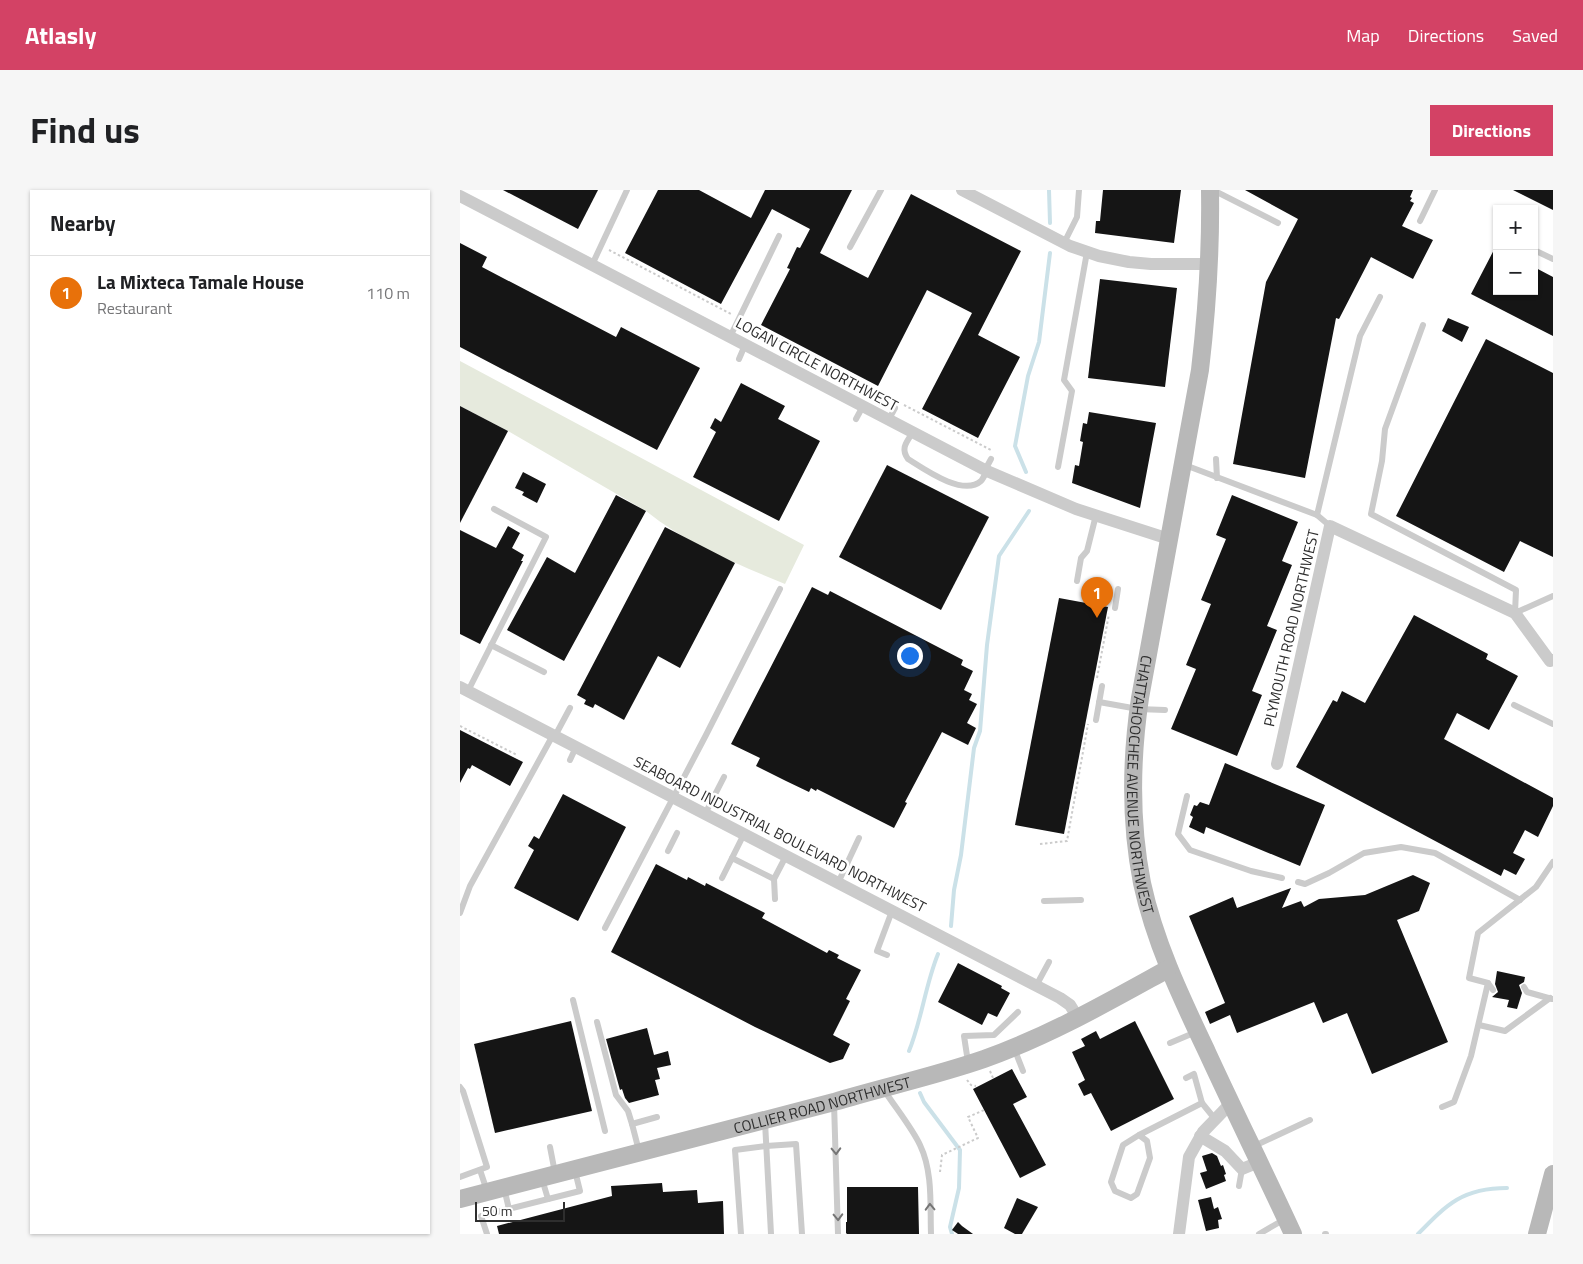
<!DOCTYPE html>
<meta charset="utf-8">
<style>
body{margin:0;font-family:"Titillium Web",sans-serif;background:#f6f6f6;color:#202124}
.controls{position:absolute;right:15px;top:15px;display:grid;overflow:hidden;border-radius:0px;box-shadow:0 1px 4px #0004}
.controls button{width:45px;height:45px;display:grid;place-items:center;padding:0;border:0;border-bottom:1px solid #e0e0e0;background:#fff;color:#202124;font:25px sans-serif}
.scale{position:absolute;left:15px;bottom:12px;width:90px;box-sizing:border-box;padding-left:5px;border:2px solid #2e2e2e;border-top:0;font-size:14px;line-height:18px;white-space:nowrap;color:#2e2e2e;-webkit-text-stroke:4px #fff;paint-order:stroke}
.you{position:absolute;left:449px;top:465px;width:18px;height:18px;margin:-12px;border:4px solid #fff;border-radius:50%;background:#1a73e8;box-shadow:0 0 0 8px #1a73e833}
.badge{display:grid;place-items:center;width:32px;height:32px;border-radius:50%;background:#d34265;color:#fff;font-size:16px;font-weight:700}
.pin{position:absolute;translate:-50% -41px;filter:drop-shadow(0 1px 2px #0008)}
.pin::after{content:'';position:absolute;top:26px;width:18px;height:15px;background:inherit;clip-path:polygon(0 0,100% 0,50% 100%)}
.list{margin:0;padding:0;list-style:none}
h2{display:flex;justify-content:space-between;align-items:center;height:65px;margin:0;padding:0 20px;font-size:21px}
h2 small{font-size:16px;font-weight:400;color:#757577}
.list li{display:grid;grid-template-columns:32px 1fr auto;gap:15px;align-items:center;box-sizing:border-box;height:75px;padding:0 20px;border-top:1px solid #e0e0e0}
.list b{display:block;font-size:19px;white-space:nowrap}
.list p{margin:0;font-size:16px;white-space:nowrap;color:#757577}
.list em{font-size:16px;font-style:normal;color:#757577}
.map{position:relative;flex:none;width:1093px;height:1044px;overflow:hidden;border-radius:0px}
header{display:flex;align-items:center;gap:30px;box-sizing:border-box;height:70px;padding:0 25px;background:#d34265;color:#fff}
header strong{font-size:24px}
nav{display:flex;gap:28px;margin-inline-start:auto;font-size:18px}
.intro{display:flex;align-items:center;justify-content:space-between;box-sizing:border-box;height:120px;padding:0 30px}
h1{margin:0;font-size:35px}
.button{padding:12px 22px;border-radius:0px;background:#d34265;color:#fff;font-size:18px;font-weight:700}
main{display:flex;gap:30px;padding:0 30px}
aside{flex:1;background:#fff;border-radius:0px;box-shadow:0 1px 4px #0004}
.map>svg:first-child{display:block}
.green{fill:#e6eadd}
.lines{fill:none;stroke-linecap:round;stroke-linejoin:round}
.stream{stroke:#cbe1e8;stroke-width:4}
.building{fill:#151515}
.path{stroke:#cbcbcb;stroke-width:2;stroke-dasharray:2.5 2.5;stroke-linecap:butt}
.lane{stroke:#cbcbcb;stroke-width:6}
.street{stroke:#cbcbcb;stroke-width:12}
.secondary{stroke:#b8b8b8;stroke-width:18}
.oneway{stroke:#757575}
.labels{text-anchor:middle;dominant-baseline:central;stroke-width:5;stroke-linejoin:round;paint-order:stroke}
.street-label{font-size:15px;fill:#2e2e2e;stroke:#fff}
</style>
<header>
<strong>Atlasly</strong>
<nav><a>Map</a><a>Directions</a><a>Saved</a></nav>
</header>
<div class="intro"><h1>Find us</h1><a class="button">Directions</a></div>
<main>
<aside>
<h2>Nearby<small></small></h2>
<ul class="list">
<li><span class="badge" style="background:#e8710a">1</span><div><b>La Mixteca Tamale House</b><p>Restaurant</p></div><em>110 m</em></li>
</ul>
</aside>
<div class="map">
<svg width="1093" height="1044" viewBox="0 0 1093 1044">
<rect width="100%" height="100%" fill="#fff"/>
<!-- green -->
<path class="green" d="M0 171 344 355 325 394C277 374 227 354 186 321L48 241 0 216Z"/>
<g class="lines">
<!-- stream -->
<g class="stream">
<polyline points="589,0 590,33"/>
<polyline points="566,282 555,256 568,186 579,152 590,63"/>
<polyline points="491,736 494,700 501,665 514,558 520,541 527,455 539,366 569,321"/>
<path d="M449 861C462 829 465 796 478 764"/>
<polyline points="460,903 464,912 500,960 499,998 490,1037 492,1044"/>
<path d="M958 1044C987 1014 1003 998 1047 998"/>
</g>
</g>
<!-- building -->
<g class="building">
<polygon points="43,0 138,0 118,39"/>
<polygon points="198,0 239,0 291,28 305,0 392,0 360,63 408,88 451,4 561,61 518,145 560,167 518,248 462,219 512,123 467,100 418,196 301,135 330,79 327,78 337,57 340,58 350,39 312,19 261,114 165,63"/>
<polygon points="643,0 721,0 714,53 635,43 636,31 640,31"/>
<polygon points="785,0 953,0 950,7 952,8 950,11 954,13 942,36 973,50 953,89 911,67 879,129 876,128 845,288 773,274 806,92 838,29"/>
<polygon points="1053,0 1093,0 1093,20"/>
<polygon points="0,53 27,67 22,77 156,147 161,137 240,178 197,260 0,157"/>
<polygon points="1037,54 1037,101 1074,101 1074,77 1093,87 1093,146 1011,104"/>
<polygon points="640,89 717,98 705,197 628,188"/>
<polygon points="988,128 1009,137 1002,152 982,141"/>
<polygon points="1026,149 1093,183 1093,367 1060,351 1044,382 936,326"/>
<polygon points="281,193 325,216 318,229 360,251 319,331 233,287 256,242 250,238 255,228 261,232"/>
<polygon points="0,216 48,241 0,333"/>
<polygon points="629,222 696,233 680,318 612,293 615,275 619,276 623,252 620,251 623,233 627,234"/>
<polygon points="427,275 529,327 481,420 379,367"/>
<polygon points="63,282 86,294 77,313 62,305 64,302 55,298"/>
<polygon points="156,305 186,321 104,471 47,440 87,367 115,383"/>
<polygon points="772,305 838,332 822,371 832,375 807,436 817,440 792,501 802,505 777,566 711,539 736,479 726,475 751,414 741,410 766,349 756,345"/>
<polygon points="48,336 60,343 52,358 64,365 61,371 63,371 20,454 0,444 0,340 36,358"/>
<polygon points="205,337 275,373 220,478 198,466 164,530 135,514 133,518 124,514 126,510 117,505"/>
<polygon points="352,397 368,405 370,401 503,470 501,475 513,481 504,500 512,504 509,510 517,514 507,533 516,538 508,555 482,542 445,612 447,613 434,638 357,599 356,601 351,598 349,602 326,591 296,576 300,568 271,554"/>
<polygon points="599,408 648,417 604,644 555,635"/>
<polygon points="954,425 1028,464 1026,469 1058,486 1029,540 997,523 984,549 1093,608 1093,616 1078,647 1065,640 1053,663 1065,669 1056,685 1044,679 1041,686 836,577 873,510 877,512 882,501 905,513"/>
<polygon points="0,540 63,572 50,596 12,575 10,579 8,578 0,593"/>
<polygon points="765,573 865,615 840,676 746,637 744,644 729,637 733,627 730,625 734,615 737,616 740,612 749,615"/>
<polygon points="103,604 166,637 118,731 54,698 74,660 68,656 74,646 79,649"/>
<polygon points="196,674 227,690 228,687 245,696 246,693 305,723 302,728 367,763 369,760 379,765 377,768 401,780 386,809 390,811 373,845 390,854 383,869 370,873 295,837 151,762"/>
<polygon points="953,685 970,693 959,721 937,730 988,852 912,884 887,823 863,833 854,812 777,843 770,825 750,834 745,822 765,813 729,726 773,707 777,718 831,698 822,718 841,711 844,717 859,709 905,705"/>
<polygon points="498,773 542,796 541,798 550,803 537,827 528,823 522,835 478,812"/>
<polygon points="1037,781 1065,787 1064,792 1059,795 1062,803 1057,819 1047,817 1049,810 1032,807 1038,802 1035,794"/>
<polygon points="111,831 132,921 35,943 14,854"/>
<polygon points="675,831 714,909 651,941 631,903 624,906 618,894 625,890 612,862 625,856 621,849 636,841 640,849"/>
<polygon points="187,838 194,865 208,861 211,875 197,878 200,889 195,890 199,905 169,913 165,908 162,899 160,900 146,849"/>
<polygon points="552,879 567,907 553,914 586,975 560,988 513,899"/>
<polygon points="752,963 757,966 761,976 763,975 766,984 764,985 766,991 746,999 740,983 747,981 742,966"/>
<polygon points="202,993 203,1002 237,1000 238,1013 263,1011 264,1044 39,1044 37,1036 152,1006 151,996"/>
<polygon points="387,997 458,997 459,1044 387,1044 386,1043 386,1032 387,1032"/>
<polygon points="751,1007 754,1019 758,1017 762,1029 758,1030 759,1038 746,1041 738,1010"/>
<polygon points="557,1008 578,1017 562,1044 555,1044 544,1038"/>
<polygon points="498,1032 502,1036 513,1044 498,1044 492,1040"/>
</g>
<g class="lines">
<!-- path -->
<g class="path">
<polyline points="149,60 271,124"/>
<polyline points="287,135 321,152"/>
<polyline points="318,158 323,149"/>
<polyline points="404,196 431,210"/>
<polyline points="402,201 406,193"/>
<polyline points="444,215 531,260"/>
<polyline points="637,488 649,424"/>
<polyline points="0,536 57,565"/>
<polyline points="580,654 607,651 628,534"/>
<polyline points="530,881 533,888"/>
<polyline points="507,890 511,895 516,896"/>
<polyline points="480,982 482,965 518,948 508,927 524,920"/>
</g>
<!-- lane -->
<g class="lane">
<polyline points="753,0 818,33"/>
<polyline points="960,31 975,0"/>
<polyline points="604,53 617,27 619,0"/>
<polyline points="390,57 421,0"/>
<polyline points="1074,60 1093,69"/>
<polyline points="132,75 167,0"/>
<polyline points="963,135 925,239 922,271 911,324 1056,400 1055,423 1093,406"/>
<polyline points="270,147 319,46"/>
<polyline points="279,169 285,155"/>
<polyline points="396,229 403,216"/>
<polyline points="429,229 435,218"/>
<path d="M453 242C447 252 440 258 448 269 464 279 503 307 521 291 523 289 525 284 527 281"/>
<polyline points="756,269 757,288"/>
<polyline points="725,275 857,325 900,146 920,107"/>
<polyline points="598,277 612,201 604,190 627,62"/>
<polyline points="525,280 531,269"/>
<polyline points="857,325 870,336"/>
<polyline points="617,391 621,368 627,361 636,325"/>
<polyline points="655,418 658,399"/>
<polyline points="31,455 84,482"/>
<polyline points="8,501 86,347 34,319"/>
<polyline points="639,512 678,519 705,520"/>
<polyline points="1054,515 1093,534"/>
<polyline points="636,530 642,496"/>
<polyline points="95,546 110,518"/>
<polyline points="110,570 116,557"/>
<polyline points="727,606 718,644 730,660 791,681 822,688"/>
<polyline points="245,624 264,587"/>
<polyline points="208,661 217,643"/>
<polyline points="272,668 284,644"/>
<polyline points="262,688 272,668 314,689"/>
<polyline points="838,692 845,694 869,683 904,663 941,657 975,663 1060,710"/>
<polyline points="378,693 399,648"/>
<polyline points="315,709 314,689 326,666"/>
<polyline points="584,711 621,710"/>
<polyline points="0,723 10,696 93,545"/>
<polyline points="145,738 246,545 320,399"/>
<polyline points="427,765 417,761 432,721"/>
<polyline points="576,796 589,772"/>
<polyline points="1064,797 1067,802 1092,809"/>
<polyline points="1033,800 1028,793 1009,788 1018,743 1076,697 1093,672"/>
<polyline points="113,810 145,941"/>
<polyline points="137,832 156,905 168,921 172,934"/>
<polyline points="1019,835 1045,841 1090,808"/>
<polyline points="710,853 736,842"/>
<polyline points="554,858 563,881"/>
<polyline points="508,872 504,846 534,845 558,822"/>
<polyline points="726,888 734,884 742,913"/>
<polyline points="0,897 3,901 27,977 0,987"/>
<path d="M424 900C435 917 452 938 460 955 473 982 470 1015 471 1044"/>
<polyline points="374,913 378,1044"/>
<polyline points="982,917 994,912 1011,866 1028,793"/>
<polyline points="305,932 311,1044"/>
<polyline points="679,945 687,951 690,968 677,1004 671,1008 655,1001 651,992 663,955 679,945 742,913 755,929"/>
<polyline points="90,957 95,983"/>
<polyline points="792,957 850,930"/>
<polyline points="179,961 172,934 197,927"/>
<polyline points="20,980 27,1001"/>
<polyline points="82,989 88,1009"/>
<polyline points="779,996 782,979"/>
<polyline points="44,998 49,1019"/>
<polyline points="27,1044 21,1026 120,1001 115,981"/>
<polyline points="281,1044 275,960 306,956 336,954 342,1044"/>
<polyline points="799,1044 825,1029"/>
<polyline points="865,1044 866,1044"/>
</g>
<!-- street -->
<g class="street">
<polyline points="502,0 610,56 639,66 669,72 691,74 750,74"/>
<polyline points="0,6 527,281 616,319 709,349"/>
<polyline points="0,497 600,808 610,815 618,828"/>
<polyline points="817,574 870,336 1055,423 1090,471 1093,470"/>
<polyline points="740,946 765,961 782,979 799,972"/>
<polyline points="719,1044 729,967 743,942 771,913"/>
</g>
<!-- secondary -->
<g class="secondary">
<path id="s1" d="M750 0C751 61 747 120 740 180L680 508C671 569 670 632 682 693 695 753 721 807 747 862 775 923 805 983 833 1044"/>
<path id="s2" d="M0 1009 374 912C424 897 475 886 524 869 589 846 648 812 708 779"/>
<polyline points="1077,1044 1093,984"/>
</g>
</g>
<!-- one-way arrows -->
<defs><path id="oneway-chevron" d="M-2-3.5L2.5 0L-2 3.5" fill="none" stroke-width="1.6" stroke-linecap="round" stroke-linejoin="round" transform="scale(1.25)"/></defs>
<g class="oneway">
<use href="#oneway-chevron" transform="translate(376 961) rotate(88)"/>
<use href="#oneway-chevron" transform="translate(470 1017) rotate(-92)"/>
<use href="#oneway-chevron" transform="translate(378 1027) rotate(88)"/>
</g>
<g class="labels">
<!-- street labels -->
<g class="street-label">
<text transform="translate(357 174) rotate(28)">LOGAN CIRCLE NORTHWEST</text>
<text transform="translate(831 438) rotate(-77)">PLYMOUTH ROAD NORTHWEST</text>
<text stroke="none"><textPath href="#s1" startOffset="601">CHATTAHOOCHEE AVENUE NORTHWEST</textPath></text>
<text transform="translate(320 644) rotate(27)">SEABOARD INDUSTRIAL BOULEVARD NORTHWEST</text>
<text stroke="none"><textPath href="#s2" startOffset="374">COLLIER ROAD NORTHWEST</textPath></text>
</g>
</g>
</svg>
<div class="controls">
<button>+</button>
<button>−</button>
</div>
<div class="scale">50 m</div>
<div class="you"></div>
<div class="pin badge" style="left:637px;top:428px;background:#e8710a">1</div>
</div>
</main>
